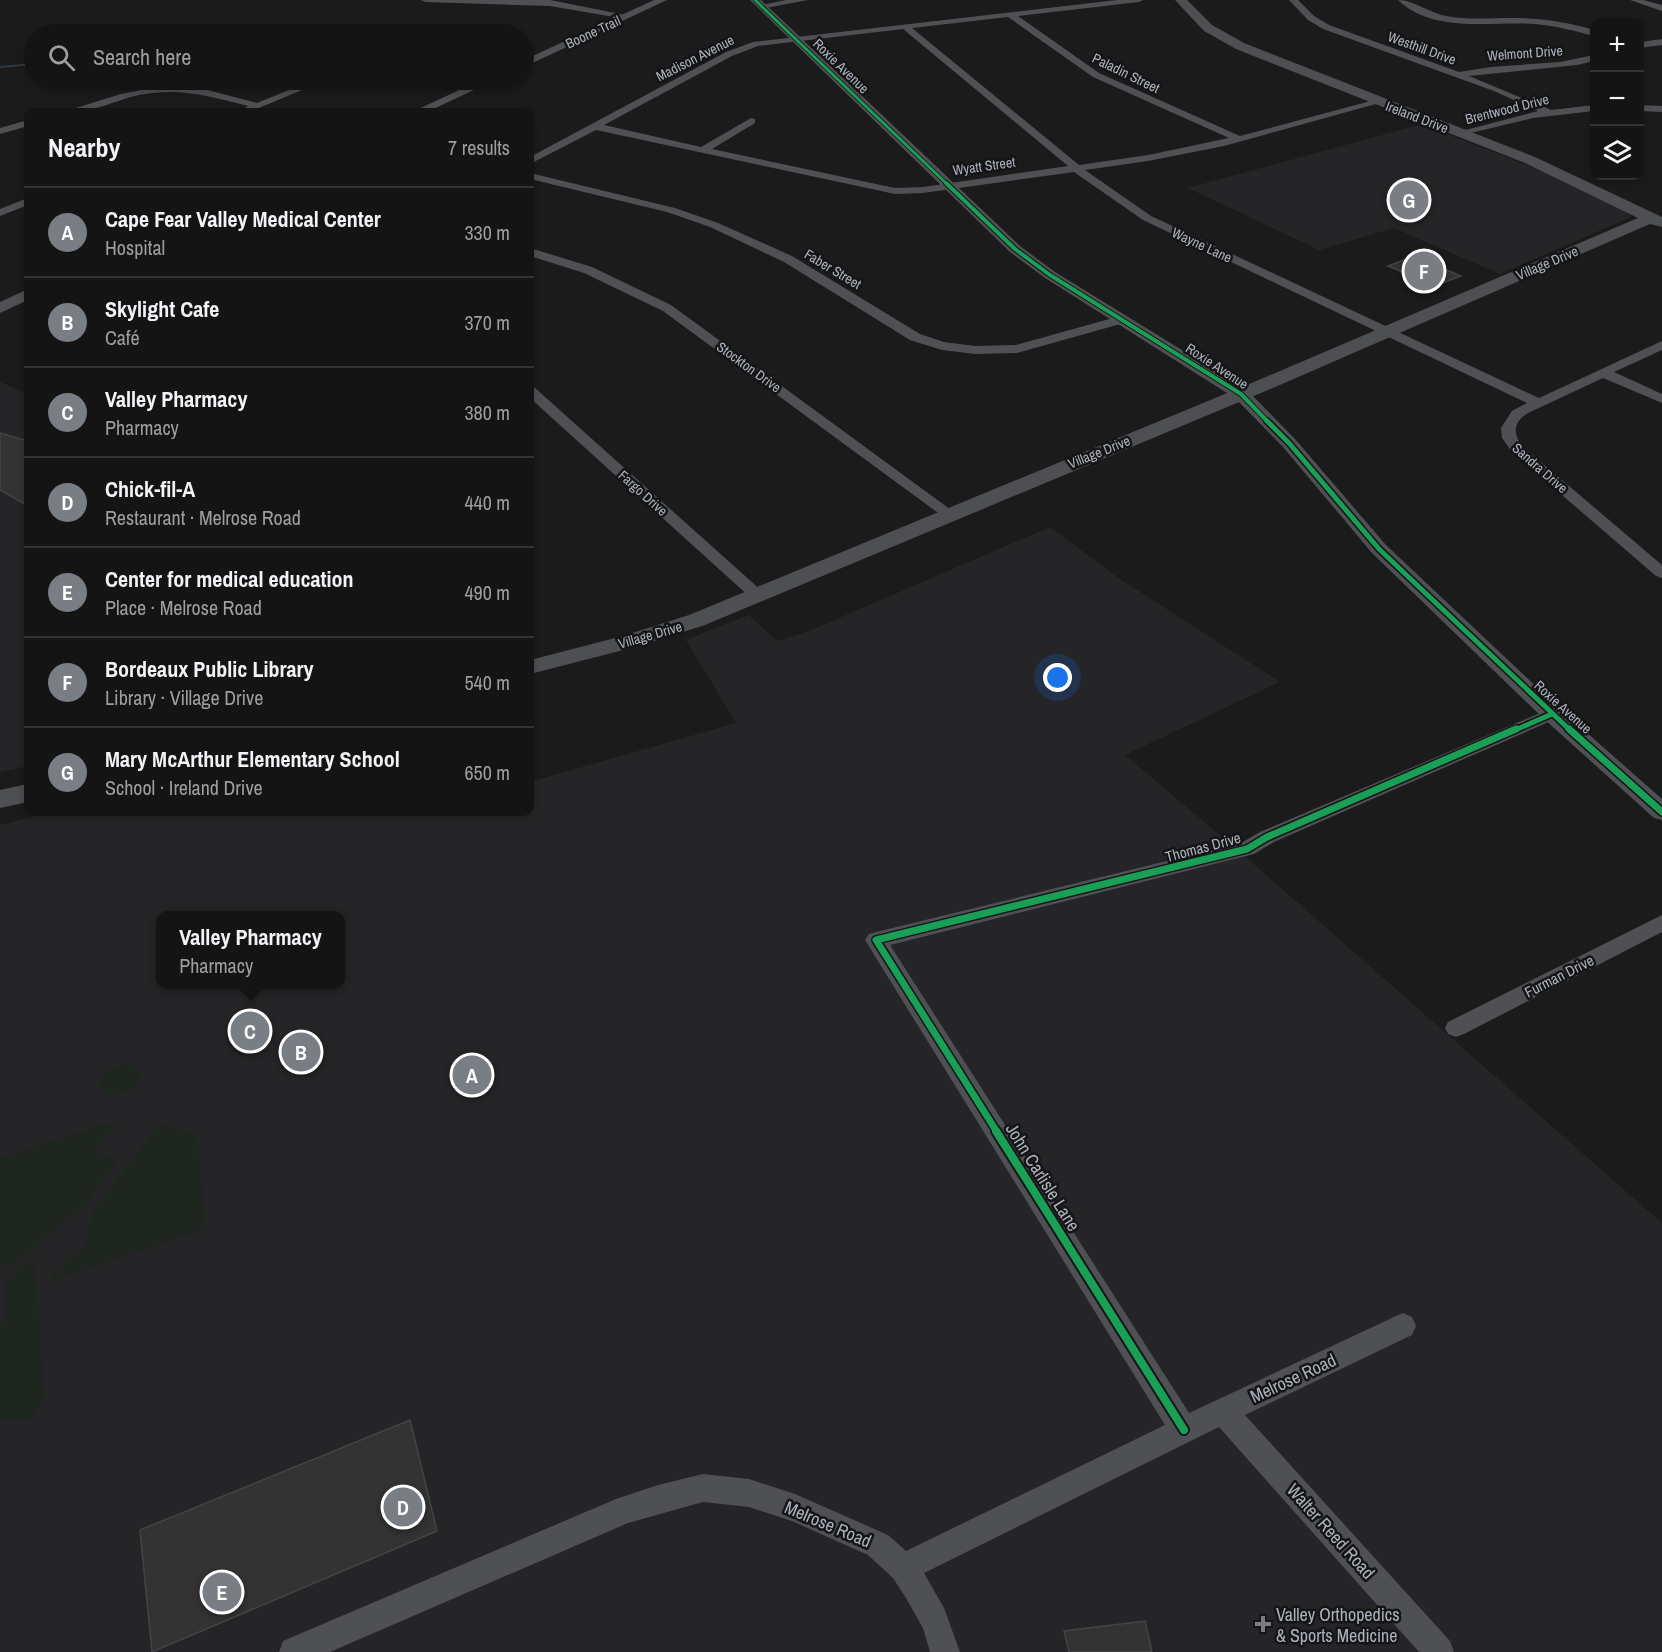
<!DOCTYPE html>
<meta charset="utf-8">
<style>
body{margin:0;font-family:"Archivo Narrow",sans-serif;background:#212122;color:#f1f3f6}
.controls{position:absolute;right:18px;top:18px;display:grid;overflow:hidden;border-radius:12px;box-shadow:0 3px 9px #0003}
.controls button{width:54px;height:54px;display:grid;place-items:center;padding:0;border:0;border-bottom:2px solid #333334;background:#141414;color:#f1f3f6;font:30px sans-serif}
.you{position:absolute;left:1058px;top:678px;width:21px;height:21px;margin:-15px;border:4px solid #fff;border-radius:50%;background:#1a73e8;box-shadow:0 0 0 9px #1a73e833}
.badge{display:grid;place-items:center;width:39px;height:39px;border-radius:50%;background:#797d84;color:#fff;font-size:20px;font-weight:700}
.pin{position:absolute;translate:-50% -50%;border:3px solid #fff;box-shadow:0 2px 6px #0006}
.popup{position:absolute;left:156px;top:911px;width:189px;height:78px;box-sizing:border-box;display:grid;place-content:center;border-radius:12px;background:#141414;filter:drop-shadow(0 2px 4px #0005);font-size:20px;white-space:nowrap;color:#9d9ea0}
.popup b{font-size:22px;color:#f1f3f6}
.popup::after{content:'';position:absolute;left:50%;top:100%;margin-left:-12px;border:12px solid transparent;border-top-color:#141414}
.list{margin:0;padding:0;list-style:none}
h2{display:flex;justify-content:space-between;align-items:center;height:78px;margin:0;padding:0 24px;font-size:26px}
h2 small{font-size:20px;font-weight:400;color:#9d9ea0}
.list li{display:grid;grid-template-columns:39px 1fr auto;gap:18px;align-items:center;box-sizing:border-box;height:90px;padding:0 24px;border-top:2px solid #333334}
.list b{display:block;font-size:22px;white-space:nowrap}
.list p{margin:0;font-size:20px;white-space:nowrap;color:#9d9ea0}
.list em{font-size:20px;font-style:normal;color:#9d9ea0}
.icon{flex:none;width:33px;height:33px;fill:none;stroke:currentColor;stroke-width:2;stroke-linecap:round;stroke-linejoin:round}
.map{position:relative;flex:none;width:1662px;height:1652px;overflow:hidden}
.search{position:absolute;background:#141414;box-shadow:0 3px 9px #0003;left:24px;top:24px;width:510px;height:66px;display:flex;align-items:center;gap:15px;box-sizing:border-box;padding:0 21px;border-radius:33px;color:#9d9ea0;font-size:22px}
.panel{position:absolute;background:#141414;box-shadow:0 3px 9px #0003;left:24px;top:108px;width:510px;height:708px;border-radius:12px}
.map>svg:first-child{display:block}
.built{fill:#252527;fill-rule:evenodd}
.green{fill:#1f261f}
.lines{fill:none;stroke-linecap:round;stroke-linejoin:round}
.stream{stroke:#2d383e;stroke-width:2}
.building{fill:#333;stroke:#434447;stroke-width:1.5}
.minor{fill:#4f5054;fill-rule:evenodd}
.tertiary{fill:#4f5054;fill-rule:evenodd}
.secondary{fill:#4e4f52;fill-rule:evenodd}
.cycleway-far4-casing{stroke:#151517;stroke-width:4.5}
.cycleway-far3-casing{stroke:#151517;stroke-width:6}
.cycleway-far2-casing{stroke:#151517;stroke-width:8}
.cycleway-far1-casing{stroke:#151517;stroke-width:10}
.cycleway-casing{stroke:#151517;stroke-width:12}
.cycleway-far4{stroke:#1a9f57;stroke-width:3}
.cycleway-far3{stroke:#1a9f57;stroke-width:4}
.cycleway-far2{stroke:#1a9f57;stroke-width:5}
.cycleway-far1{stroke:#1a9f57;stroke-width:7}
.cycleway{stroke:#1a9f57;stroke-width:8}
.poi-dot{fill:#797d84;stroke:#151517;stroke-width:2}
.labels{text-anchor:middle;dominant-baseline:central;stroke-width:5;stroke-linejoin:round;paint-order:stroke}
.far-street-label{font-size:14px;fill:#acb2bc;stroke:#151517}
.street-label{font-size:15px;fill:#acb2bc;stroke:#151517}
.near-street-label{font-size:18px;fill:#acb2bc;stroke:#151517}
.near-poi-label{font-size:18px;fill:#acb2bc;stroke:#151517;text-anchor:start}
</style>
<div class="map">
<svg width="1662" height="1652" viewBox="0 0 1662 1652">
<rect width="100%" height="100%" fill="#1b1b1b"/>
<!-- built -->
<g class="built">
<polygon points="1422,124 1555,176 1628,213 1631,217 1500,274 1394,228 1319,250 1188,188"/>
<polygon points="0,382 28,394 28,766 0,772"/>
<path d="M1050 527 1117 577 1280 682 1125 755 1248 859 1662 1223V1652H0V825L52 812H530V782L736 723 686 640 749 615 777 641 809 631ZM160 916H340V984H160Z"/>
</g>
<!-- green -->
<g class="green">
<path d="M127 1064 137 1067C149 1086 120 1099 105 1094L100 1086C102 1072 113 1066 127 1064Z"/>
<polygon points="112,1122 117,1124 94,1151 118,1161 101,1182 91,1200 6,1272 6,1264 0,1265 0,1158"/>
<polygon points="159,1124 197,1134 205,1228 51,1282 50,1275 85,1247 92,1213"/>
<polygon points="27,1263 33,1263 36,1274 44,1401 29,1419 0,1420 0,1324 6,1321 6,1281"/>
</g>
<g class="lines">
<!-- stream -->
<g class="stream">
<polyline points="184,34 326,25 353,26 405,33"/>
<polyline points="0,67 34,64"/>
</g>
</g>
<!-- building -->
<g class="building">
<polygon points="1414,256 1461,276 1435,286 1388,266"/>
<polygon points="0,433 28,441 28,506 0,490"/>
<polygon points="410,1420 437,1531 152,1652 140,1530"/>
<polygon points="1145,1621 1152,1652 1069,1652 1064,1631"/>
</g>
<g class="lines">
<!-- minor -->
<g class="minor">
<polygon points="421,0 550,0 630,16 626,19 550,6 425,2"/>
<polygon points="786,0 808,0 761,9 757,6"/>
<path d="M1117 0H1143L1139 2 1018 16 1099 73 1240 136 1378 99 1383 102 1224 146 1148 161 1085 170 1151 216 1539 398 1662 341V350L1614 372 1662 394V403L1603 378 1528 413C1514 422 1512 432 1522 446L1662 565V578L1656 576 1512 452 1502 438 1501 428 1512 411 1527 403 1143 220 1074 172 923 193 895 194 596 130 530 164V157L726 52 753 42ZM1008 17 1093 77 1229 138 1148 155 1079 165 912 28ZM903 29 1068 166 923 187 895 188 712 149 755 123V119L751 118 701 147 604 125 732 56 758 46Z"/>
<polygon points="1289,0 1298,0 1314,16 1329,25 1459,72 1491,67 1560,62 1594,55 1594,61 1577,65 1469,76 1551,110 1594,105 1594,111 1533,118 1458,136 1458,132 1538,111 1494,91 1323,29 1308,20"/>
<path d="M1398 0C1414 0 1429 13 1446 16 1467 20 1490 18 1511 18 1540 18 1567 22 1594 30V36C1575 31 1556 26 1536 24 1492 21 1433 34 1398 0Z"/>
<polygon points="1630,0 1643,0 1662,5 1662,11"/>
<polygon points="1662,39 1662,45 1640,48 1640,42"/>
<path d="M314 80H326L249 112 242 110 248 106C210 96 178 87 139 95 115 100 88 115 63 112L121 94 167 85 200 88 257 103Z"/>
<polygon points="1640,105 1662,106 1662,112 1640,111"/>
<polygon points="28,120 28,126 0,134 0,128"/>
<polygon points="530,173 675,208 718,223 792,256 920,334 944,342 975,346 1016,345 1120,316 1126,320 1124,323 1017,353 975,354 942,350 910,340 784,262 710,227 667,212 530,179"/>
<polygon points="28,198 28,205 0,216 0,209"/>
<polygon points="530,248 592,267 671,305 958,515 950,520 945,518 663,311 584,273 530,256"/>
<polygon points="530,387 535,388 763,592 765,595 763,598 751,598 530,398"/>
<polygon points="1552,708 1558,710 1561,714 1558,718 1274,842 1254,854 890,945 1189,1413 1394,1317 1403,1313 1412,1317 1416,1326 1412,1335 1245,1415 1450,1641 1454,1652 1419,1652 1219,1427 924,1573 944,1608 960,1652 930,1652 923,1628 906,1598 893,1578 868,1555 792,1521 749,1507 703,1502 628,1523 330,1652 279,1652 283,1641 616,1499 658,1485 703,1474 749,1479 795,1494 888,1535 906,1551 1165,1425 865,940 869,934 876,932 1241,843 1260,832"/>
<polygon points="1662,915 1662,932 1464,1034 1456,1037 1448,1034 1445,1028 1448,1022"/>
</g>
<!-- tertiary -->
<g class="tertiary">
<polygon points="654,0 667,0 524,67 524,60"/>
<polygon points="750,0 761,0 1020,246 1055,272 1247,390 1295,439 1386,545 1560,709 1662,799 1662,820 1654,818 1544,719 1372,553 1283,447 1235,398 1045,278 1010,252"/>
<polygon points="481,80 495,80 427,112 412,112"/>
<polygon points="28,289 28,300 0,313 0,302"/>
</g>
<!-- secondary -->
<g class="secondary">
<polygon points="1175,0 1187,0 1212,25 1244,43 1535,157 1662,217 1662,227 1650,224 1268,390 705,625 639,646 530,674 530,660 623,636 689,615 1254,382 1638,218 1525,163 1236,49 1204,31"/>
<polygon points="28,784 28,802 0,808 0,790"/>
</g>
<defs>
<polyline id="cycleway-far4" points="755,0 947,184"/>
<polyline id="cycleway-far3" points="946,183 1015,249 1050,275 1241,394 1268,422"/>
<g id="cycleway-far2">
<polyline points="1267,421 1289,443 1379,549 1571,731"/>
<polyline points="1513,731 1552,714"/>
</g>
<g id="cycleway-far1">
<polyline points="1569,729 1662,812"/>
<polyline points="997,1132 876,940 1247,849 1267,837 1516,729"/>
</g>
<polyline id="cycleway" points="996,1131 1184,1430"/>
</defs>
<!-- cycleway-far4 casing -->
<use href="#cycleway-far4" class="cycleway-far4-casing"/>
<!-- cycleway-far3 casing -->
<use href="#cycleway-far3" class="cycleway-far3-casing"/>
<!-- cycleway-far2 casing -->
<use href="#cycleway-far2" class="cycleway-far2-casing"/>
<!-- cycleway-far1 casing -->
<use href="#cycleway-far1" class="cycleway-far1-casing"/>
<!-- cycleway casing -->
<use href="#cycleway" class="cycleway-casing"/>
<!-- cycleway-far4 -->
<use href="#cycleway-far4" class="cycleway-far4"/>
<!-- cycleway-far3 -->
<use href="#cycleway-far3" class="cycleway-far3"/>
<!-- cycleway-far2 -->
<use href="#cycleway-far2" class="cycleway-far2"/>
<!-- cycleway-far1 -->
<use href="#cycleway-far1" class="cycleway-far1"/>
<!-- cycleway -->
<use href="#cycleway" class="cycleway"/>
</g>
<!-- markers -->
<path class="poi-dot" d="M1260 1615h6v6h6v6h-6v6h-6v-6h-6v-6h6z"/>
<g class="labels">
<!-- far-street labels -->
<g class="far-street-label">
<text transform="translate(593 32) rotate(-25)">Boone Trail</text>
<text transform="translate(1422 48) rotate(20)">Westhill Drive</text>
<text transform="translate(1525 53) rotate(-4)">Welmont Drive</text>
<text transform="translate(695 58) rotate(-27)">Madison Avenue</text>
<text transform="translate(841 66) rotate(44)">Roxie Avenue</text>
<text transform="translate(1126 73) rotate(26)">Paladin Street</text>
<text transform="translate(1507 109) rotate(-14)">Brentwood Drive</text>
<text transform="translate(1417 117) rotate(21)">Ireland Drive</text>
<text transform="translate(984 166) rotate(-8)">Wyatt Street</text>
<text transform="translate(1202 245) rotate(25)">Wayne Lane</text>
<text transform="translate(1547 263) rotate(-23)">Village Drive</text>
<text transform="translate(833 269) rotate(31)">Faber Street</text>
<text transform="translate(1217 366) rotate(33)">Roxie Avenue</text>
<text transform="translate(749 367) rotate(36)">Stockton Drive</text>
<text transform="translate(1099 452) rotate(-22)">Village Drive</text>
<text transform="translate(1540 468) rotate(41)">Sandra Drive</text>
<text transform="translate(643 493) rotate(42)">Fargo Drive</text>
<text transform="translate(650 635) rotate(-16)">Village Drive</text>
<text transform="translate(1563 707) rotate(42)">Roxie Avenue</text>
</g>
<!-- street labels -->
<g class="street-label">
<text transform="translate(1203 847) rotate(-15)">Thomas Drive</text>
<text transform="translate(1559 976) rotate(-27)">Furman Drive</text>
</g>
<!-- near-street labels -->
<g class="near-street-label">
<text transform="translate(1043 1177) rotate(58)">John Carlisle Lane</text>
<text transform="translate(1293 1378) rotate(-25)">Melrose Road</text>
<text transform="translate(828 1524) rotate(23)">Melrose Road</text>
<text transform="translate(1331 1531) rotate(48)">Walter Reed Road</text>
</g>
<!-- near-poi labels -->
<g class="near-poi-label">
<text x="1276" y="1614">Valley Orthopedics<tspan x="1276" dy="21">&amp; Sports Medicine</tspan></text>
</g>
</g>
</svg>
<div class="controls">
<button>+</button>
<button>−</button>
<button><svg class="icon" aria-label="layers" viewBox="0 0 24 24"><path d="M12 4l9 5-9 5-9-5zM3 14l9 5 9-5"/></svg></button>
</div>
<div class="you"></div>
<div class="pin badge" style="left:472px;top:1075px">A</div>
<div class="pin badge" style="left:301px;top:1052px">B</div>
<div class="pin badge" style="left:250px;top:1031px">C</div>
<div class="popup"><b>Valley Pharmacy</b>Pharmacy</div>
<div class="pin badge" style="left:403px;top:1507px">D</div>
<div class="pin badge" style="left:222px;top:1592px">E</div>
<div class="pin badge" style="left:1424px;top:271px">F</div>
<div class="pin badge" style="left:1409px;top:200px">G</div>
<div class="search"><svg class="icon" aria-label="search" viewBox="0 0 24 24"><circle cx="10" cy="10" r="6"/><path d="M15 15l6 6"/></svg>Search here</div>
<section class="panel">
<h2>Nearby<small>7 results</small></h2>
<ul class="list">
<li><span class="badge">A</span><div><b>Cape Fear Valley Medical Center</b><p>Hospital</p></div><em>330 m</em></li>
<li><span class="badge">B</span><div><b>Skylight Cafe</b><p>Café</p></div><em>370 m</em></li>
<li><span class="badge">C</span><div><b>Valley Pharmacy</b><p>Pharmacy</p></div><em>380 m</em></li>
<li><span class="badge">D</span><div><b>Chick-fil-A</b><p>Restaurant · Melrose Road</p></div><em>440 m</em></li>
<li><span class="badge">E</span><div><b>Center for medical education</b><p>Place · Melrose Road</p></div><em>490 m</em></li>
<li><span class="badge">F</span><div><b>Bordeaux Public Library</b><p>Library · Village Drive</p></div><em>540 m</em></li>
<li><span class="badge">G</span><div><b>Mary McArthur Elementary School</b><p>School · Ireland Drive</p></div><em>650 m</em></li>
</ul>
</section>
</div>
